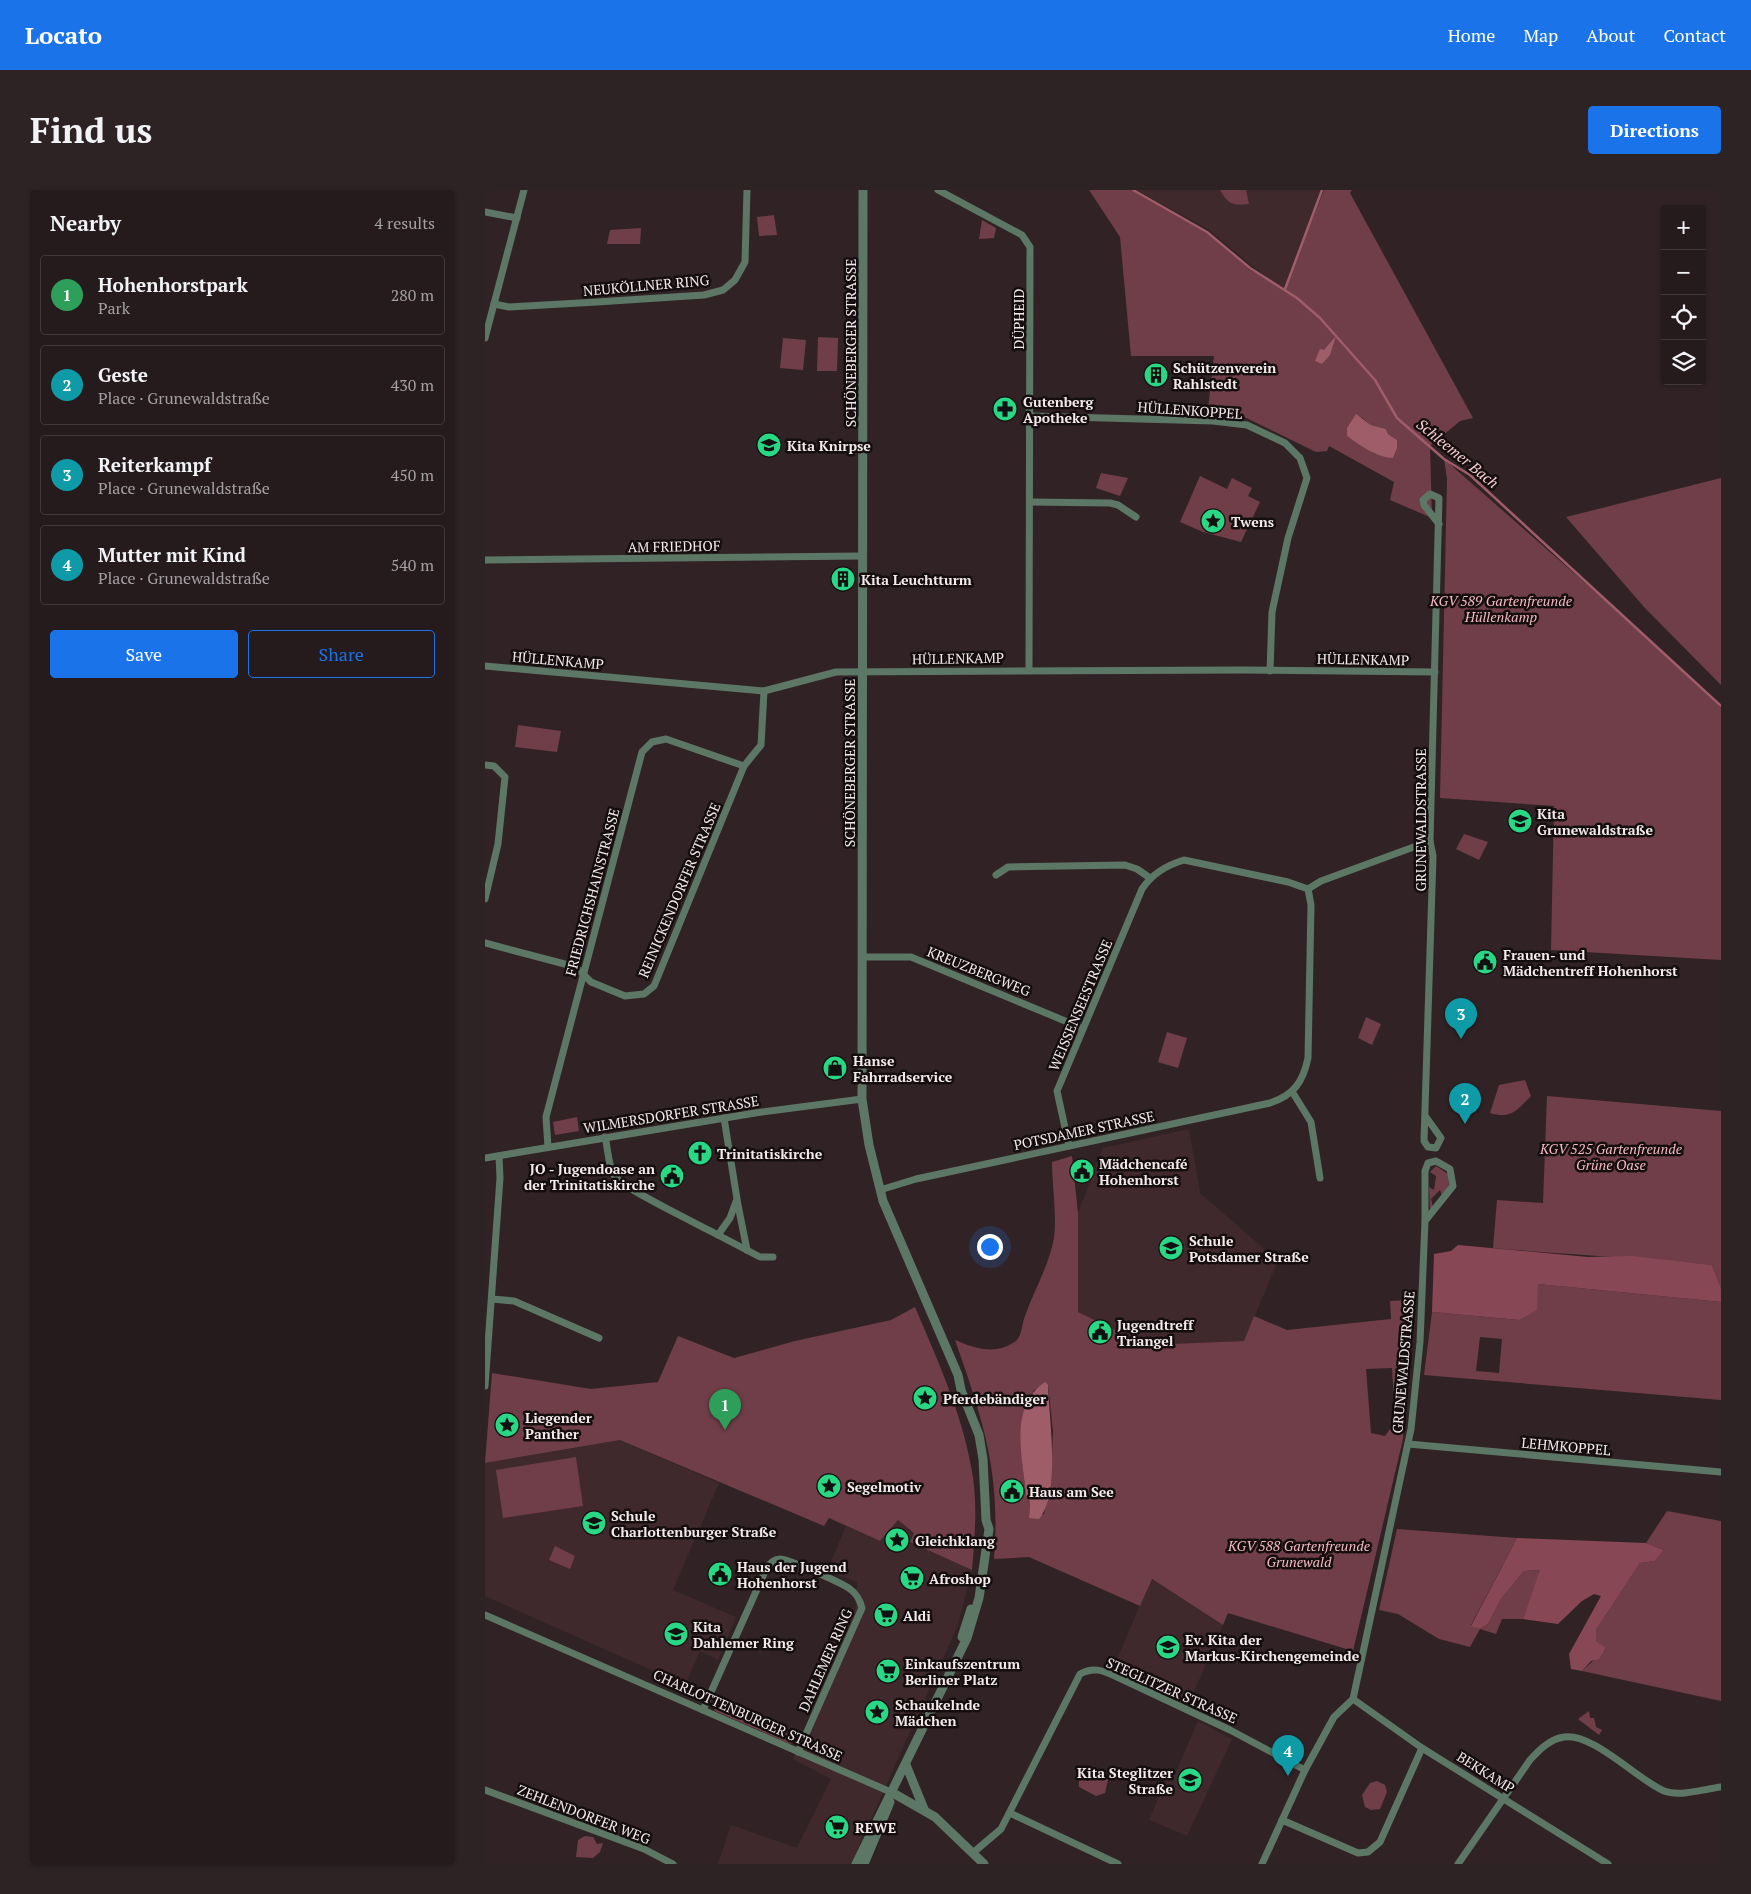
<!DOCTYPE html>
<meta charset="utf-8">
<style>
body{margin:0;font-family:"PT Serif",serif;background:#2d2325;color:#f1f3f6}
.controls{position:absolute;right:15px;top:15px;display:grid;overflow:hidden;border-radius:5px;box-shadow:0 1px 4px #0004}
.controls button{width:45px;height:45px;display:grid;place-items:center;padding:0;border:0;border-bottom:1px solid #42383b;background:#251a1c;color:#f1f3f6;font:25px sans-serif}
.you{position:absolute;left:504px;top:1056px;width:18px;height:18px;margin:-12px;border:4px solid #fff;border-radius:50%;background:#1a73e8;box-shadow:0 0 0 8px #1a73e833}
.badge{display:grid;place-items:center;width:32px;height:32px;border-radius:50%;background:#1a73e8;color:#fff;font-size:16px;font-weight:700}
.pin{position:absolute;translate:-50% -41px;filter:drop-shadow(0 1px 2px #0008)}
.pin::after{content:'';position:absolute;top:26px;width:18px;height:15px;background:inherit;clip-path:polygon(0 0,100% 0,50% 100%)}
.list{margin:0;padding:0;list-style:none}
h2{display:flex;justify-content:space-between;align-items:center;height:65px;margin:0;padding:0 20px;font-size:21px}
h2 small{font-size:16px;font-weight:400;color:#a3a1a3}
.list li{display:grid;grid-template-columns:32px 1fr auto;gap:15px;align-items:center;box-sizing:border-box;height:80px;margin:0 10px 10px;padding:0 10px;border:1px solid #42383b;border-radius:5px}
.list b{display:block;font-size:19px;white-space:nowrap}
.list p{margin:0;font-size:16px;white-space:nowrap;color:#a3a1a3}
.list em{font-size:16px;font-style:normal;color:#a3a1a3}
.actions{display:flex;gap:10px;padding:15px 20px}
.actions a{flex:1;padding:11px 0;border:1px solid #1a73e8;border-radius:5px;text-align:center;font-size:18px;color:#1a73e8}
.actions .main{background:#1a73e8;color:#fff}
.icon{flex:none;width:28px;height:28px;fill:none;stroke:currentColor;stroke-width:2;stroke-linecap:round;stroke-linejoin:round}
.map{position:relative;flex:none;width:1236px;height:1674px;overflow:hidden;border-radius:5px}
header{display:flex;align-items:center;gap:30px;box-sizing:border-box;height:70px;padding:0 25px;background:#1a73e8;color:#fff}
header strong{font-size:24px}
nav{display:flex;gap:28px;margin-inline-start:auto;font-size:18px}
.intro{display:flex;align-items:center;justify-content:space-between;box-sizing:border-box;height:120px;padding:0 30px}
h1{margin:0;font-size:35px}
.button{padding:12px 22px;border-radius:5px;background:#1a73e8;color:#fff;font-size:18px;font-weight:700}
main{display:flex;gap:30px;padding:0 30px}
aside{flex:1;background:#251a1c;border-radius:5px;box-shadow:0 1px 4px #0004}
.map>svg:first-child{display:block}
.built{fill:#3f292d}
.green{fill:#703e48;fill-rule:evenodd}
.forest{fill:#884754}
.water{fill:#9f5c69}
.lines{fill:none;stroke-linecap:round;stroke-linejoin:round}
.stream{stroke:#9f5c69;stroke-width:2.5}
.minor{stroke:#5d7766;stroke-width:7}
.tertiary{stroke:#5d7766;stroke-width:9}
.labels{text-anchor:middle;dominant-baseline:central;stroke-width:5;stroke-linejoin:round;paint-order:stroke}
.street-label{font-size:14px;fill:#f4eaeb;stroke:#150e0f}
.poi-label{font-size:14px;font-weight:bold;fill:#f4eaeb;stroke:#150e0f;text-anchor:start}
.park-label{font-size:14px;font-style:italic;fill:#f7bac3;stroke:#150e0f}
.water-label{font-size:15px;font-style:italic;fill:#f7ced4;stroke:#150e0f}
</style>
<header>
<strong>Locato</strong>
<nav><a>Home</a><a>Map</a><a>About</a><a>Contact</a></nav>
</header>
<div class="intro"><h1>Find us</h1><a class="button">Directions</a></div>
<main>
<aside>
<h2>Nearby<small>4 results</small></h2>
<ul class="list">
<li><span class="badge" style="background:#2e9e5b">1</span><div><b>Hohenhorstpark</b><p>Park</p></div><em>280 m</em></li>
<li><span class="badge" style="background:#0f9aa8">2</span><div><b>Geste</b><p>Place · Grunewaldstraße</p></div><em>430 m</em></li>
<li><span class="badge" style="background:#0f9aa8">3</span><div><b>Reiterkampf</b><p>Place · Grunewaldstraße</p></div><em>450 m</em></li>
<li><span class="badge" style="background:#0f9aa8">4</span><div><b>Mutter mit Kind</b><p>Place · Grunewaldstraße</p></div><em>540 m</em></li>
</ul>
<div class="actions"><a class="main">Save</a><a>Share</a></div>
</aside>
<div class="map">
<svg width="1236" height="1674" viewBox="0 0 1236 1674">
<rect width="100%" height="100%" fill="#312325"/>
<!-- built -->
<g class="built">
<polygon points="651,0 837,0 799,100 766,75 723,39"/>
<polygon points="704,939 715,1003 793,1071 759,1151 661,1155 593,1122 593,1023 618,958"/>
<polygon points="135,1250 234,1293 188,1400 251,1427 233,1470 215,1461 200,1495 0,1406 0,1273"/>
<polygon points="413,1330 429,1343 425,1352 487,1380 473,1435 366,1674 233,1674 246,1635 312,1658 346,1589 308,1569 370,1420 372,1392 342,1381 361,1336 395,1351"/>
<polygon points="666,1389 738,1435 704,1513 628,1479"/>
<polygon points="713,1531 747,1549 702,1646 664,1630 685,1580 691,1582"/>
</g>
<!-- green -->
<g class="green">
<path d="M604 0H646L722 43 764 79 799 99 839 0H867L865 3 988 228 975 231 945 256 947 328 905 310 909 292 844 256 842 261 831 262 747 221 723 219 729 166H646L635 47ZM876 227 886 235 901 239 903 244 912 250 890 264C881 256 872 253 862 246Z"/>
<path d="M735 0H761L764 14C748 16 743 14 735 0Z"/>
<polygon points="289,25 292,45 274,46 272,27"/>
<polygon points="497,30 511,38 509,48 494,49"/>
<polygon points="156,38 155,54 122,54 125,40"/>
<polygon points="333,147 353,148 352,181 332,181"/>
<polygon points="298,148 321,150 318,180 295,178"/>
<polygon points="959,269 1147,434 1236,518 1236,770 1066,760 1069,616 955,608 962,289"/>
<polygon points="616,283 643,288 635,306 611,298"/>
<polygon points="715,286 742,299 747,288 767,298 763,306 775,312 756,352 718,342 695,332"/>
<polygon points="1236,288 1236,495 1159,417 1081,327"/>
<polygon points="33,535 76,541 72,562 30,557"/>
<polygon points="979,644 1003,652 994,670 971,659"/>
<polygon points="881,827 896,834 887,855 873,848"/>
<polygon points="682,842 702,848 693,878 673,872"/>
<path d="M1040 890 1046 906C1031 921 1027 929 1005 923L1014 895Z"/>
<path d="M1062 906 1236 921V1098L1227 1075C1154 1067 1081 1065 1008 1058L1012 1010 1058 1013Z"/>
<polygon points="92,927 94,941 70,945 68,932"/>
<path d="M587 966 593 1023V1122L661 1155 759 1151 769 1126 802 1140 906 1129 905 1111 926 1110 918 1249 868 1461 743 1423 738 1435 667 1389 655 1416 544 1367 509 1369C516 1283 498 1230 470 1150 489 1158 509 1165 528 1153 538 1147 536 1136 540 1126 549 1100 564 1076 569 1048 572 1028 567 993 567 972ZM907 1178 910 1232 900 1246 886 1243 881 1179ZM563 1195 568 1241 566 1291 559 1324 544 1328 545 1312 541 1306C538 1269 529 1233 549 1200Z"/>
<polygon points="951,976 963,984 964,996 957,1006 955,1000 946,1009 948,1017 945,1019 944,997 949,1000 951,986 945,982"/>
<path d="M1053 1094 1236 1112V1210L939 1185 947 1122 1034 1130ZM995 1147 1017 1149 1014 1183 991 1181Z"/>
<path d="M430 1117C452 1169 476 1221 486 1276 493 1310 490 1345 487 1380L425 1352 429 1343 413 1330 395 1351 344 1328 339 1336 135 1250 0 1273 7 1183 106 1199 173 1192 193 1146 249 1168 310 1151 406 1130Z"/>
<polygon points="91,1267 98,1316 18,1328 11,1280"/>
<polygon points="1182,1321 1236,1331 1236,1511 1097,1481 1121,1459 1111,1451 1111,1440 1155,1373 1170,1371 1179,1360 1161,1353"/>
<polygon points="912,1339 1032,1348 986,1435 995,1439 1003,1434 1016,1409 1039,1381 1056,1380 1038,1429 1017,1429 1011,1444 995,1439 985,1457 954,1449 913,1424 894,1420"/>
<polygon points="70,1356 90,1366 85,1379 64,1370"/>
<polygon points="227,1511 314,1549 305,1554 230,1521"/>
<polygon points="1104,1521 1105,1528 1109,1528 1111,1537 1117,1540 1114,1545 1093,1529"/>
<path d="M604 1580 616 1583 623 1590 620 1603 611 1606 594 1597C593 1587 596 1584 604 1580Z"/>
<polygon points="892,1591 900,1595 902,1602 895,1619 886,1620 880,1617 877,1605 885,1593"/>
<polygon points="100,1646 108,1647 112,1654 118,1653 115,1662 108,1668 91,1667 93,1650"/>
</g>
<!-- forest -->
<g class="forest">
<polygon points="973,1055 1103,1067 1147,1066 1227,1075 1236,1098 1236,1112 1053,1094 1052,1120 1034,1130 947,1122 949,1064 966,1061"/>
<polygon points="1032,1348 1161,1353 1179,1360 1170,1371 1155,1373 1111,1440 1111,1451 1121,1458 1114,1469 1106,1471 1097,1481 1086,1479 1084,1464 1116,1406 1109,1404 1097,1411 1073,1434 1038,1429 1055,1380 1039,1381 1016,1409 1003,1434 995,1439 986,1436"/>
</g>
<!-- water -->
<g class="water">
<polygon points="851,146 845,165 837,174 830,171 835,159 839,160"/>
<path d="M871 224 886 235 901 239 903 244 912 250V258L908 268C893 268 874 255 862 246V238Z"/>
<path d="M560 1192 563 1195C564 1227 576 1304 554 1329L544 1328 545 1312 541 1306C538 1268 523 1217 560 1192Z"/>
</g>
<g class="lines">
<!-- stream -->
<g class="stream">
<polyline points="648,0 722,42 765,78 812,108 835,128 890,190 912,228 959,269 985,285 1236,516"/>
<polyline points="800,99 837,0"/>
</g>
<!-- minor -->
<g class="minor">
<polyline points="453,0 537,45 545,57 544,480"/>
<polyline points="0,22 32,28"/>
<polyline points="9,114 24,117 112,112 219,105 238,100 250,90 260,72 262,0"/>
<polyline points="0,148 39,0"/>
<polyline points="546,226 728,231 762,235 800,253 815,268 822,288 803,348 787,422 785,481"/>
<polyline points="546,312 625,313 633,315 651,327"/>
<polyline points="0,370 378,366"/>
<polyline points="0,476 279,501 351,482 755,480 950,482"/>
<polyline points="0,575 9,576 20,587 13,654 0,709"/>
<polyline points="511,685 523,677 640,675 652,679 665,688"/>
<polyline points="0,753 91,777 106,792 140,806 159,804 169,796 259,576 276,555 279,501"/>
<polyline points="377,767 426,767 597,838"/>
<polyline points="808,903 826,932 835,988"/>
<polyline points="941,927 956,948 951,958 943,957 939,951 948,666 945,651 954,308 945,304 938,310 939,315 954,334"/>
<path d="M120 947C123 958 123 975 129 985 136 998 215 1035 233 1045L245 1028 252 1009 239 928"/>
<path d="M584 956 572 901 657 699C667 684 682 675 699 670L803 692 823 699"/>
<polyline points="63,957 61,927 157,562 167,552 181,549 259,576"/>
<polyline points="0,968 270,923 377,909"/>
<path d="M395 1000 431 989 785 913C809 905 818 892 823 868L826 715 823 699 836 691 945 651"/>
<polyline points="252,1010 262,1060"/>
<polyline points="233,1045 275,1067 288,1067"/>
<polyline points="7,1109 29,1111 114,1148"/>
<polyline points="0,1196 15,988 14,967"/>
<polyline points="923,1254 1236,1282"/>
<polyline points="0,1425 408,1603"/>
<polyline points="868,1509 937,1558 1123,1674"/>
<path d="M218 1520 282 1377C286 1373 289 1369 295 1369 303 1369 357 1393 365 1399 372 1404 375 1410 377 1418L313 1562"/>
<polyline points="0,1600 159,1659 188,1674"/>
<polyline points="525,1623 633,1674"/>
<polyline points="797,1630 873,1663 883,1662 895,1652 937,1558"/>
<path d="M489 1662 516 1639 595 1484C608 1477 617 1480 630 1486L745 1540 820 1580"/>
<polyline points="777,1674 820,1580 849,1527 868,1509 926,1239 935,1152 940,1031 940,981 943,973 951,971 965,979 968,996 940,1031"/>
<path d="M973 1674 1045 1570C1054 1560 1065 1549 1079 1547 1107 1542 1153 1590 1179 1601 1195 1607 1220 1599 1236 1597"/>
</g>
<!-- tertiary -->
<g class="tertiary">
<polyline points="477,1447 486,1419"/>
<polyline points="421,1575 439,1619"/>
<polyline points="408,1603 450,1627 499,1674"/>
<polyline points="371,1674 482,1448 494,1408 504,1339 501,1330 498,1269 494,1245 476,1200 473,1185 398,1011 384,955 377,909 378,0"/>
<polyline points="379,1674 405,1612"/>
</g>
</g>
<!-- icons -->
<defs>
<symbol id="building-disc" viewBox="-11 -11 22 22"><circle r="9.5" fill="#28d885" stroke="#150e0f"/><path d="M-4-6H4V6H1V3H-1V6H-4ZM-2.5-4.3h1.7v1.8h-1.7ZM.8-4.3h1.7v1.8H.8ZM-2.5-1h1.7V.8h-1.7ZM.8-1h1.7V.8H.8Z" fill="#111"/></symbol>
<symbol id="pharmacy-disc" viewBox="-11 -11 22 22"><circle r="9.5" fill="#28d885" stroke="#150e0f"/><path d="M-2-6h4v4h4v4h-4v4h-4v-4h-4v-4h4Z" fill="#111"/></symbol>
<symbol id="school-disc" viewBox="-11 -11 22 22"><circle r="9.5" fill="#28d885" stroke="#150e0f"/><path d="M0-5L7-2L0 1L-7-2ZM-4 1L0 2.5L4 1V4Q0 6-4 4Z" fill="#111"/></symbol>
<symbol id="sight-disc" viewBox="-11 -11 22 22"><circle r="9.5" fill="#28d885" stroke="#150e0f"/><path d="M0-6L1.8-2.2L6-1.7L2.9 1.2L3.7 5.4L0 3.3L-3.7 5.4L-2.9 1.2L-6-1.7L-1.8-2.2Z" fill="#111"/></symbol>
<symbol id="civic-disc" viewBox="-11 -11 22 22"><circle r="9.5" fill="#28d885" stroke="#150e0f"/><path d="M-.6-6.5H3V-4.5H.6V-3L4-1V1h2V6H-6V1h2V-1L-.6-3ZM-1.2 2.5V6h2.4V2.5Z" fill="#111"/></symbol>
<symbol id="shop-disc" viewBox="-11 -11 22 22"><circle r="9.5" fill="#28d885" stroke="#150e0f"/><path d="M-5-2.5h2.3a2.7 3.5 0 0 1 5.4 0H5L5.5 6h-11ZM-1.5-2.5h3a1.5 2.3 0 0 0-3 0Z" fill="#111"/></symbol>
<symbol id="church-disc" viewBox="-11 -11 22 22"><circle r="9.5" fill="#28d885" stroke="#150e0f"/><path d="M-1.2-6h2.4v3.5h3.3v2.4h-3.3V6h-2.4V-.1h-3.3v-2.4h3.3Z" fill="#111"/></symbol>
<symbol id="supermarket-disc" viewBox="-11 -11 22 22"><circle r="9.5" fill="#28d885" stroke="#150e0f"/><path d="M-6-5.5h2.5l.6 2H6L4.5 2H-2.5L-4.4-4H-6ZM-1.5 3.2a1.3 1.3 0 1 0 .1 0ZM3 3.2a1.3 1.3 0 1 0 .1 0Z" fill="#111"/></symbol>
</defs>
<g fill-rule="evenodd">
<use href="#building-disc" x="657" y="171" width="28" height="28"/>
<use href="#pharmacy-disc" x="506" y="205" width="28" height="28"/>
<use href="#school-disc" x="270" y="241" width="28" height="28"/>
<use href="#sight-disc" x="714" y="317" width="28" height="28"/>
<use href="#building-disc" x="344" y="375" width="28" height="28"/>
<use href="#school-disc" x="1021" y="617" width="28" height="28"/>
<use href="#civic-disc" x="986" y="758" width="28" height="28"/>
<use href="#shop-disc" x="336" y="864" width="28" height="28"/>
<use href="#church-disc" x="201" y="949" width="28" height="28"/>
<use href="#civic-disc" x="583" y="967" width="28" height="28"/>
<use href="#civic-disc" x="173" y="972" width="28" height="28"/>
<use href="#school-disc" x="672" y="1044" width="28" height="28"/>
<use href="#civic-disc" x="601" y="1128" width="28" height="28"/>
<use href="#sight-disc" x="426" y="1194" width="28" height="28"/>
<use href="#sight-disc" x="8" y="1221" width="28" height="28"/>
<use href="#sight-disc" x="330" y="1282" width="28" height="28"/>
<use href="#civic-disc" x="513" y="1287" width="28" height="28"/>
<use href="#school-disc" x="95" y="1319" width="28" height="28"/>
<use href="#sight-disc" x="398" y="1336" width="28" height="28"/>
<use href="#civic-disc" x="221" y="1370" width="28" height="28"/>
<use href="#supermarket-disc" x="413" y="1374" width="28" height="28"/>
<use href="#supermarket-disc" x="387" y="1411" width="28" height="28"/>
<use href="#school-disc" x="177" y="1430" width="28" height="28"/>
<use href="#school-disc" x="669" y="1443" width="28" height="28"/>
<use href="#supermarket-disc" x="389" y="1467" width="28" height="28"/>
<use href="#sight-disc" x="378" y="1508" width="28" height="28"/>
<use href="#school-disc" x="691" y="1576" width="28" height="28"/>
<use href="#supermarket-disc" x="338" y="1623" width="28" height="28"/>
</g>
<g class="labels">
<!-- street labels -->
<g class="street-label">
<text transform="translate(161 95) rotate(-5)">NEUKÖLLNER RING</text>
<text transform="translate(533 129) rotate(-90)">DÜPHEID</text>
<text transform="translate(365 153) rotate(-90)">SCHÖNEBERGER STRASSE</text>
<text transform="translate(705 220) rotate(4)">HÜLLENKOPPEL</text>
<text transform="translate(189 356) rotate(-1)">AM FRIEDHOF</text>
<text transform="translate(473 468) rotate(-1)">HÜLLENKAMP</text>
<text transform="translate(878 469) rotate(1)">HÜLLENKAMP</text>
<text transform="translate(73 470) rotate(5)">HÜLLENKAMP</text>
<text transform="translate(364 573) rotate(-90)">SCHÖNEBERGER STRASSE</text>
<text transform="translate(935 630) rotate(-90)">GRUNEWALDSTRASSE</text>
<text transform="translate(194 700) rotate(-67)">REINICKENDORFER STRASSE</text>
<text transform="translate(107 702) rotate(-75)">FRIEDRICHSHAINSTRASSE</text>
<text transform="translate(494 781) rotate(22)">KREUZBERGWEG</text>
<text transform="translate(595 815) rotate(-67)">WEISSENSEESTRASSE</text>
<text transform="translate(186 924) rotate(-9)">WILMERSDORFER STRASSE</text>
<text transform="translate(599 940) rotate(-12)">POTSDAMER STRASSE</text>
<text transform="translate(918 1172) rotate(-85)">GRUNEWALDSTRASSE</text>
<text transform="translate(1081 1256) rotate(5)">LEHMKOPPEL</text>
<text transform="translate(340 1470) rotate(-66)">DAHLEMER RING</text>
<text transform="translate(687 1500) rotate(24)">STEGLITZER STRASSE</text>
<text transform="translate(263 1525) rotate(24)">CHARLOTTENBURGER STRASSE</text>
<text transform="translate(1001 1582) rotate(32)">BEKKAMP</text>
<text transform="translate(99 1624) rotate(21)">ZEHLENDORFER WEG</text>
</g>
<!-- poi labels -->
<g class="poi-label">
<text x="688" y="177">Schützenverein<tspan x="688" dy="16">Rahlstedt</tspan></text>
<text x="538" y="211">Gutenberg<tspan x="538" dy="16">Apotheke</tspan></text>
<text x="302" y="255">Kita Knirpse</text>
<text x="746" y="331">Twens</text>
<text x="376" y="389">Kita Leuchtturm</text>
<text x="1052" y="623">Kita<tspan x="1052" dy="16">Grunewaldstraße</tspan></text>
<text x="1018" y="764">Frauen- und<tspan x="1018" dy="16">Mädchentreff Hohenhorst</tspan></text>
<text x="368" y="870">Hanse<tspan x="368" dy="16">Fahrradservice</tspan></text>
<text x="232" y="963">Trinitatiskirche</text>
<text x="614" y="973">Mädchencafé<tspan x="614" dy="16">Hohenhorst</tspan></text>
<text x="170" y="978" text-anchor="end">JO - Jugendoase an<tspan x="170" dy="16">der Trinitatiskirche</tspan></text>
<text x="704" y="1050">Schule<tspan x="704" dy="16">Potsdamer Straße</tspan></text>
<text x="632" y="1134">Jugendtreff<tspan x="632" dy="16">Triangel</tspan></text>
<text x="458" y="1208">Pferdebändiger</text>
<text x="40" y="1227">Liegender<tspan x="40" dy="16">Panther</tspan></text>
<text x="362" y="1296">Segelmotiv</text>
<text x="544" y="1301">Haus am See</text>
<text x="126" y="1325">Schule<tspan x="126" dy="16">Charlottenburger Straße</tspan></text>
<text x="430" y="1350">Gleichklang</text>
<text x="252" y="1376">Haus der Jugend<tspan x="252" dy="16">Hohenhorst</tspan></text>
<text x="444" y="1388">Afroshop</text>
<text x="418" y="1425">Aldi</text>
<text x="208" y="1436">Kita<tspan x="208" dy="16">Dahlemer Ring</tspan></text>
<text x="700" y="1449">Ev. Kita der<tspan x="700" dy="16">Markus-Kirchengemeinde</tspan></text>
<text x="420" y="1473">Einkaufszentrum<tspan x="420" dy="16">Berliner Platz</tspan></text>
<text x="410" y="1514">Schaukelnde<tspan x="410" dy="16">Mädchen</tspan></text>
<text x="688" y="1582" text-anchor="end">Kita Steglitzer<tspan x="688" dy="16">Straße</tspan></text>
<text x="370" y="1637">REWE</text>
</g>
<!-- park labels -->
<g class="park-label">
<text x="1016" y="410">KGV 589 Gartenfreunde<tspan x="1016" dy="16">Hüllenkamp</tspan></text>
<text x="1126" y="958">KGV 525 Gartenfreunde<tspan x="1126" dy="16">Grüne Oase</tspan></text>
<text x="814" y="1355">KGV 588 Gartenfreunde<tspan x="814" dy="16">Grunewald</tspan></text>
</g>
<!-- water labels -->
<g class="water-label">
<text transform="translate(973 263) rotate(39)">Schleemer Bach</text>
</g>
</g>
</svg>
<div class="controls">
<button>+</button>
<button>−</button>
<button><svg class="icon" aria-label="locate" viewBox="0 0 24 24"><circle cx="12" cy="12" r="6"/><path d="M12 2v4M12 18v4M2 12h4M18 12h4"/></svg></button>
<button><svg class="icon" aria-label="layers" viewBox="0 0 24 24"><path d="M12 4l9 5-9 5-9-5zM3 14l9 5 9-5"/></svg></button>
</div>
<div class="you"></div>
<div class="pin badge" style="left:240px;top:1240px;background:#2e9e5b">1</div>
<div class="pin badge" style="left:980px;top:934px;background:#0f9aa8">2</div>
<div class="pin badge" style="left:976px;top:849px;background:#0f9aa8">3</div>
<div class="pin badge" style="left:803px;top:1586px;background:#0f9aa8">4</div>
</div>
</main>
